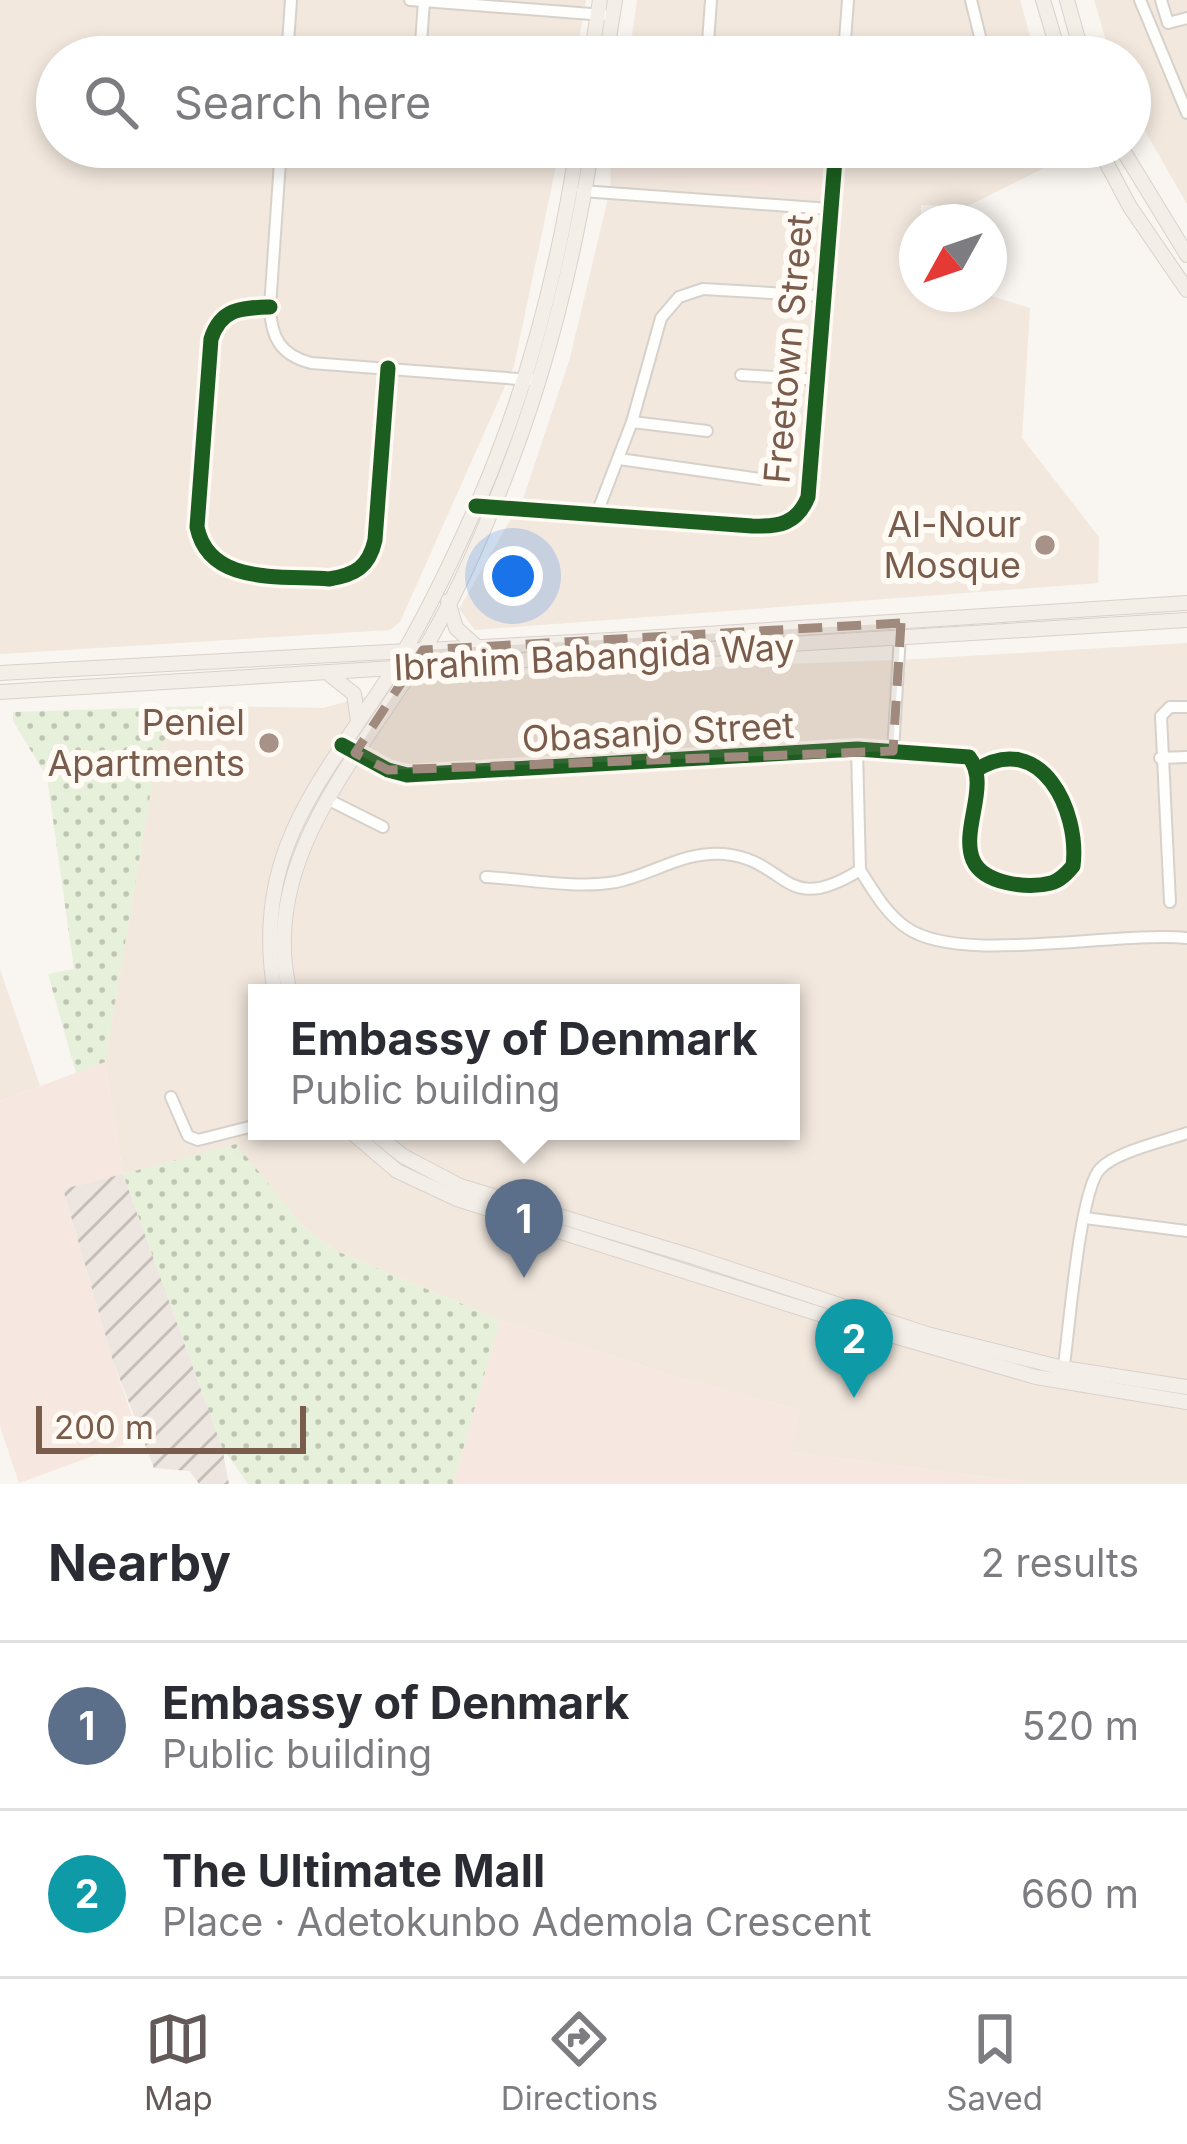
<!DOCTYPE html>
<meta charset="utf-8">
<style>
body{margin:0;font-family:Inter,sans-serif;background:#f7f7f7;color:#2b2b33}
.compass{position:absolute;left:899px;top:204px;width:108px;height:108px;border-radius:50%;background:#fff;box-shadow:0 6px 18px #0003;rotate:230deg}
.scale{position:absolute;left:36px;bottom:30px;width:270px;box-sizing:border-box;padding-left:12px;border:6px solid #7a5c4d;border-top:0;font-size:33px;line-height:42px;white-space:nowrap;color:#7a5c4d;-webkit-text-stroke:9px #fffaf3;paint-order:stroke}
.you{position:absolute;left:513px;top:576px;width:42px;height:42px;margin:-30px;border:9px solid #fff;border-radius:50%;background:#1a73e8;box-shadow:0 0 0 18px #1a73e833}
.badge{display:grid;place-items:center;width:78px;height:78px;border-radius:50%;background:#625958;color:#fff;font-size:39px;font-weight:700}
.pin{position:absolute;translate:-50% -99px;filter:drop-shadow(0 3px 6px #0008)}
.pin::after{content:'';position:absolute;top:63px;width:42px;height:36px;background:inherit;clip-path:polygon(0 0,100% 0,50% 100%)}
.popup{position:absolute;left:248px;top:984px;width:552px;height:156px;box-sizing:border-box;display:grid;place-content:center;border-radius:0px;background:#fff;filter:drop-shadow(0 3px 9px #0005);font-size:39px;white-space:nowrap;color:#7c7c81}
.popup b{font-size:45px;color:#2b2b33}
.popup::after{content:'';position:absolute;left:50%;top:100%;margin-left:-24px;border:24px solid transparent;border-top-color:#fff}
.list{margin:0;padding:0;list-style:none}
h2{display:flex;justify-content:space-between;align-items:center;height:156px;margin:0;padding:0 48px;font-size:51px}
h2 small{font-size:39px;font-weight:400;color:#7c7c81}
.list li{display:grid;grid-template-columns:78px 1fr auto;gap:36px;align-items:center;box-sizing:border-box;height:168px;padding:0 48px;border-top:3px solid #e1e1e2}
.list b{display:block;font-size:45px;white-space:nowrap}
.list p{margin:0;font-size:39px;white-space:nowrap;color:#7c7c81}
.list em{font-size:39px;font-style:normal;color:#7c7c81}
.icon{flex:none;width:66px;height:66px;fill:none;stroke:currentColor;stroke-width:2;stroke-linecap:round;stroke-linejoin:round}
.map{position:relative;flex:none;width:1187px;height:1484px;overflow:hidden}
.search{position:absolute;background:#fff;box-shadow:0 6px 18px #0003;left:36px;right:36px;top:36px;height:132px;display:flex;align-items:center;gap:30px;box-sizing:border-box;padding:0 42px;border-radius:66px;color:#7c7c81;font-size:45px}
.sheet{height:492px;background:#fff}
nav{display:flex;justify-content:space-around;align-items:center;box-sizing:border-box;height:168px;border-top:3px solid #e1e1e2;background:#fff;font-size:33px;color:#7c7c81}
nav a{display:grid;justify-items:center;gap:6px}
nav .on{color:#625958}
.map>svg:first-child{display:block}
.residential{fill:#f2e8de;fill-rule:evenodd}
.commercial{fill:#f6e8e1}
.industrial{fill:url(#industrial-furrows)}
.grass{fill:url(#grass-dots)}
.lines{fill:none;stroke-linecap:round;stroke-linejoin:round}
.minor-casing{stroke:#d7d1cb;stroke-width:14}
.major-casing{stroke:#dad1cc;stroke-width:16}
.minor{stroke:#fefefd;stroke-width:10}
.major{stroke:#f3eee8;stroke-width:14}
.cycleway-casing{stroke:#fffaf3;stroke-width:22}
.cycleway{stroke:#1b5e20;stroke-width:15}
.marked{fill:#9f8a7d;fill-opacity:0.2;stroke:#9f8a7d;stroke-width:9;stroke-dasharray:24 15;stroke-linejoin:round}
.poi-dot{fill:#a69286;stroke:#fffaf3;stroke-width:4.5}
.labels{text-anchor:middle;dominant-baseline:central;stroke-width:12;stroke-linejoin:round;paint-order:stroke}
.street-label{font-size:36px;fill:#7a5c4d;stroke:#fffaf3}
.poi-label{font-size:36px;fill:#7a5c4d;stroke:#fffaf3;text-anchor:end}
</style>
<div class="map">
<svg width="1187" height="1484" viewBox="0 0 1187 1484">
<defs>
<pattern id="industrial-furrows" width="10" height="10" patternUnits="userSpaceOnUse" patternTransform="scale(3)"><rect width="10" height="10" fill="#ede5e0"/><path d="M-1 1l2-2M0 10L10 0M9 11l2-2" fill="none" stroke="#c5bdb8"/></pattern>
<pattern id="grass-dots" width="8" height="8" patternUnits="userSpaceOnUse" patternTransform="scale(3)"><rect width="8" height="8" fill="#e7f0db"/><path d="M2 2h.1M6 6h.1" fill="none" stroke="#c0c6b4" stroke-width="1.8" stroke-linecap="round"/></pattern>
</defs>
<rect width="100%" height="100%" fill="#f9f5f0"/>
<!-- residential -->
<g class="residential">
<polygon points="0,0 586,0 576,57 57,57 57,147 560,147 514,366 400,622 390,630 0,654"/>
<polygon points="637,0 1020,0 1036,57 629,57"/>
<polygon points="1094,0 1187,0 1187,204 1130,105 1130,57 1111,57"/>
<polygon points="616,147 1065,147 1068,156 968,206 921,205 921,222 917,222 917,294 985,294 1030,308 1022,438 1099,537 1098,583 475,630 459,609 524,496 570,358 608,198"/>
<path d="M1187 643V1484H1039L789 1452 799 1410 683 1379 500 1320 334 1250 302 1225 236 1145 123 1174 105 1062 158 747 204 706 323 708 433 678 917 659ZM257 993H791V1131H257Z"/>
<polygon points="0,969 40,1086 0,1101"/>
</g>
<!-- commercial -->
<g class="commercial">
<polygon points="613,147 826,147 823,188 817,194 610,177"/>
<polygon points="105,1062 123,1174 63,1189 113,1361 140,1439 19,1483 0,1426 0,1101"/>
<polygon points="500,1320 683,1379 799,1410 789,1452 1039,1484 453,1484"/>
</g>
<!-- industrial -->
<polygon class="industrial" points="123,1174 222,1447 229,1484 199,1484 190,1471 154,1468 113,1361 63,1189"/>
<!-- grass -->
<g class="grass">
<polygon points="204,706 158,748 105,1062 76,1073 48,974 74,969 47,777 13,721 13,712"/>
<polygon points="236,1144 302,1225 334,1250 500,1320 453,1484 248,1484 222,1447 123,1174"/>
</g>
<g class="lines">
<defs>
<g id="minor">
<polyline points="410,0 604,15"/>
<polyline points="971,0 985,57"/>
<polyline points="1140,0 1187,113"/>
<polyline points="1161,0 1168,23 1187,18"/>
<polyline points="845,50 933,57"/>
<polyline points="844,54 848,0"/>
<polyline points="287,57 291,0"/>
<polyline points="420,57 424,1"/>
<polyline points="707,57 711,0"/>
<path d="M281 147 270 307C271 337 280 355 311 363L532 380"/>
<polyline points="582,191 830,209"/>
<path d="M270 307C241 308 221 308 211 339L197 527C209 586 282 575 329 579 355 575 369 567 375 540L388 368"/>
<polyline points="741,375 818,380"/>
<polyline points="632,422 707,431"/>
<polyline points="619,459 760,479"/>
<path d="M485 508 752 526C779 527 797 524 808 497L836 147"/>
<polyline points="597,513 632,422 661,318 679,297 703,289 822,296"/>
<path d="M342 745 388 770 407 775 857 749 969 757C991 785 960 829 973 860 983 884 1028 889 1051 883 1060 881 1067 873 1073 866 1080 811 1041 729 976 770"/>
<polyline points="893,751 900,635"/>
<polyline points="1160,758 1187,757"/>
<polyline points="327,799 383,827"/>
<path d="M860 870C873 890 886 914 907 928 960 965 1114 931 1186 938"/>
<path d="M486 877C527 879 575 889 616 882 654 874 683 851 724 854 789 860 783 918 860 870L857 749"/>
<polyline points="1170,902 1161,716 1170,707 1187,707"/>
<polyline points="171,1097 188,1136 198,1140 257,1125"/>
<polyline points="1085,1218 1187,1231"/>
<path d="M1063 1372C1069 1334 1079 1191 1100 1169 1115 1152 1165 1141 1187 1133"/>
</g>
<g id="major">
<polyline points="1043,0 1060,57"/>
<polyline points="1067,0 1083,57"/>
<polyline points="591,57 600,0"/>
<polyline points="606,57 615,0"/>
<polyline points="1098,147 1130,207 1187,290"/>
<polyline points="1121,147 1187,255"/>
<polyline points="448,601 456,628 477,647"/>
<polyline points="0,673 612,640 1187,603"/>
<polyline points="329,674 354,694 358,721"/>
<polyline points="0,692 1187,620"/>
<path d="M275 993C250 851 323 780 393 670 425 619 452 561 476 507 527 392 558 271 577 147"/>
<path d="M290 993C259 868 349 768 411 671 443 621 471 562 493 507 542 391 572 272 592 147"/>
<polyline points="350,1131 397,1171 457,1199 835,1319 1036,1377 1187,1402"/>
<polyline points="372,1131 403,1156 460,1186 694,1257 927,1334 1063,1368 1187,1387"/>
</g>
</defs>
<!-- minor casing -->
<use href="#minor" class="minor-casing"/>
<!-- major casing -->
<use href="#major" class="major-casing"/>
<!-- minor -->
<use href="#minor" class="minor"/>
<!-- major -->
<use href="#major" class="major"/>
<defs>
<g id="cycleway">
<path d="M270 307C241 308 221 308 211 339L197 527C209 586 282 575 329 579 355 575 369 567 375 540L388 368"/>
<path d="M476 506 752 526C779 527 797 524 808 497L836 147"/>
<path d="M342 745 388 770 407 775 857 749 969 757C991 785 960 829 973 860 983 884 1028 889 1051 883 1060 881 1067 873 1073 866 1080 811 1041 729 976 770"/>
</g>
</defs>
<!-- cycleway casing -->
<use href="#cycleway" class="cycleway-casing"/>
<!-- cycleway -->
<use href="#cycleway" class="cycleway"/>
</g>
<!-- marked area -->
<path class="marked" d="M901 623 893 751 388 770 355 753 423 650Z"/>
<!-- markers -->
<g class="poi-dot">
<circle cx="1045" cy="545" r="12"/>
<circle cx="269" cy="743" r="12"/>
</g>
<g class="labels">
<!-- street labels -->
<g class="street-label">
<text transform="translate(788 349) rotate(-85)">Freetown Street</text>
<text transform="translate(594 657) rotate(-3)">Ibrahim Babangida Way</text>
<text transform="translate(658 732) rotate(-3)">Obasanjo Street</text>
</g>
<!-- poi labels -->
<g class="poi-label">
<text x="1021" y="524">Al-Nour<tspan x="1021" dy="41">Mosque</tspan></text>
<text x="245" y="722">Peniel<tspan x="245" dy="41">Apartments</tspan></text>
</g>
</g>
</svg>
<svg class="compass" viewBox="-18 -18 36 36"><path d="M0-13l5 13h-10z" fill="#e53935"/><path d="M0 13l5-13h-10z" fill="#7c7c81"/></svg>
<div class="scale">200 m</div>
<div class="you"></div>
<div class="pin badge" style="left:524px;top:1278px;background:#5c6f8a">1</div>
<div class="popup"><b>Embassy of Denmark</b>Public building</div>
<div class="pin badge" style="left:854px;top:1398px;background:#0f9aa8">2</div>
<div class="search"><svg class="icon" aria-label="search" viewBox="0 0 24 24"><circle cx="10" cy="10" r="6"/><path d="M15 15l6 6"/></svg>Search here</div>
</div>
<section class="sheet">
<h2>Nearby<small>2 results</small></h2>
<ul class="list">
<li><span class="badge" style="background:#5c6f8a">1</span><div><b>Embassy of Denmark</b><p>Public building</p></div><em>520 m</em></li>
<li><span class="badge" style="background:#0f9aa8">2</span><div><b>The Ultimate Mall</b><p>Place · Adetokunbo Ademola Crescent</p></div><em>660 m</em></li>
</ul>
</section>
<nav>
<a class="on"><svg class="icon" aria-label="map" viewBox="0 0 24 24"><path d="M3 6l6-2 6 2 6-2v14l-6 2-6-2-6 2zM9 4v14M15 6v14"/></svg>Map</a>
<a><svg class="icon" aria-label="directions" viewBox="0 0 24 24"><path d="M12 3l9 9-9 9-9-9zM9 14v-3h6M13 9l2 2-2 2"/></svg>Directions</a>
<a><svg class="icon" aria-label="saved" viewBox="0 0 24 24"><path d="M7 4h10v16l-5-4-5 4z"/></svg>Saved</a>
</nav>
